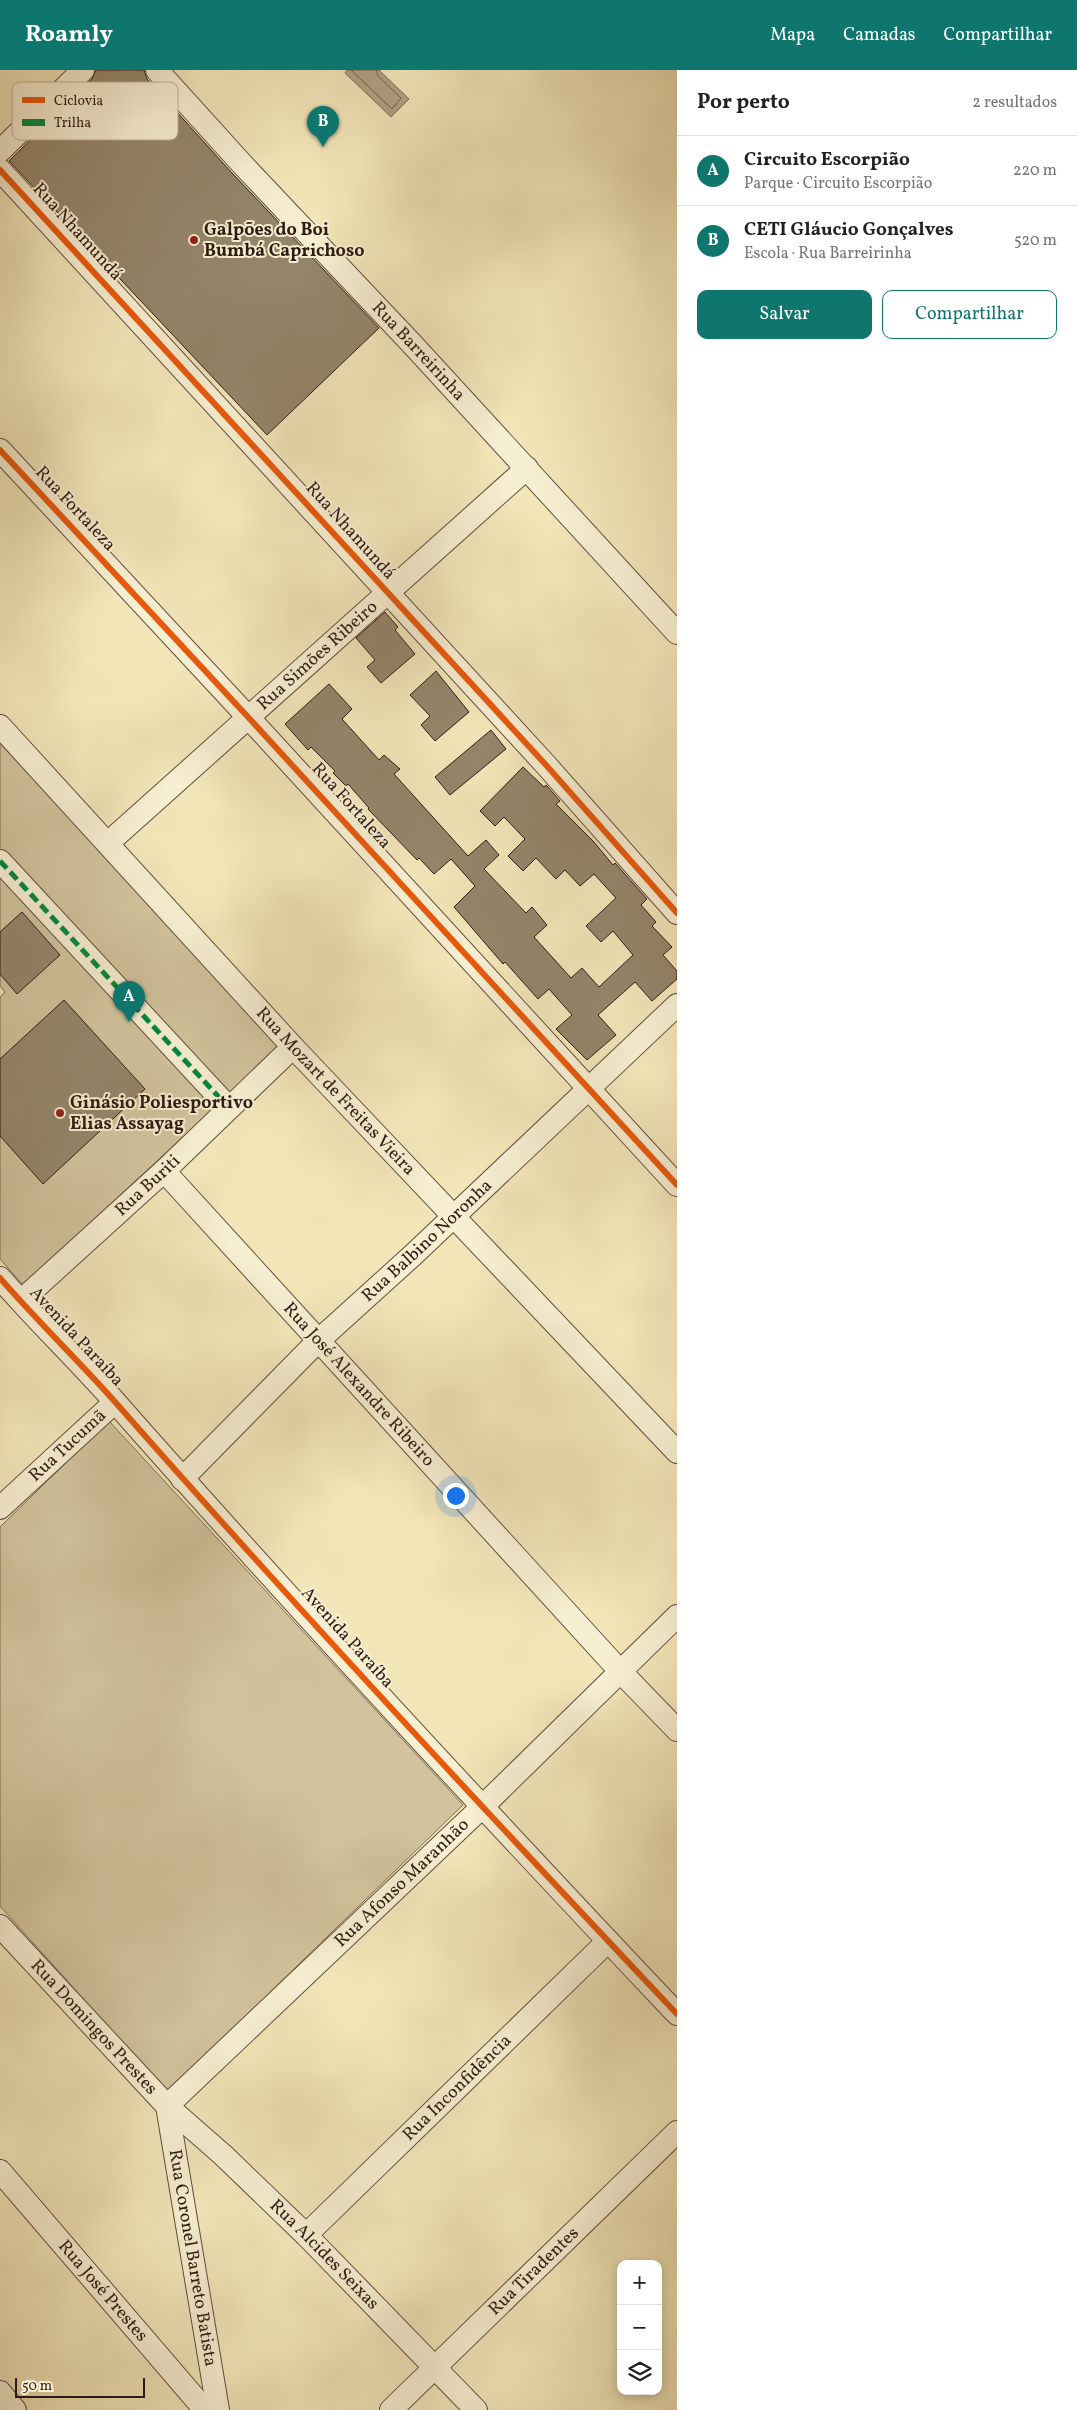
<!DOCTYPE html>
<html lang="pt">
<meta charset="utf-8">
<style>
body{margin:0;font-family:Vollkorn,serif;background:#f6f6f6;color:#202124}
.controls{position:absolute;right:15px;bottom:15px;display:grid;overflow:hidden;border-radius:10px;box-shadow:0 2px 8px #0003}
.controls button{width:45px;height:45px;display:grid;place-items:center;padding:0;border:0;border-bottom:1px solid #e0e0e0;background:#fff;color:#202124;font:25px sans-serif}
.scale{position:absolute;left:15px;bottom:12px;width:130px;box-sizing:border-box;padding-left:5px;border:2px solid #2f1b14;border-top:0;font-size:14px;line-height:18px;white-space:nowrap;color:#2f1b14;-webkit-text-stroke:4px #f7efd2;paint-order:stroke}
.you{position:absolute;left:455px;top:1425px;width:18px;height:18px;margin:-12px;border:4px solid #fff;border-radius:50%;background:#1a73e8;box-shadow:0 0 0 8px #1a73e833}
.badge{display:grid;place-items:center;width:32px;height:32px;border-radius:50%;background:#0f766e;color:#fff;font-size:16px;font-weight:700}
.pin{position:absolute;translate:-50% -41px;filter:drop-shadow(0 1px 2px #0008)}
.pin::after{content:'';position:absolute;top:26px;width:18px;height:15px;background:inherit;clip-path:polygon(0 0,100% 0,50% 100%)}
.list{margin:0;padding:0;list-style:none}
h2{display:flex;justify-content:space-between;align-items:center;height:65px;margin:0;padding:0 20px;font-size:21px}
h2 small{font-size:16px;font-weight:400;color:#757577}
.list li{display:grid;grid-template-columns:32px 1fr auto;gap:15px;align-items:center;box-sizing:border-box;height:70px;padding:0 20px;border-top:1px solid #e0e0e0}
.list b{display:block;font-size:19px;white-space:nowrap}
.list p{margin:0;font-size:16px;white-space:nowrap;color:#757577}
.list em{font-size:16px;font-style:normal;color:#757577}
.actions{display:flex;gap:10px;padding:15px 20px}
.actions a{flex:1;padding:11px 0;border:1px solid #0f766e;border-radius:10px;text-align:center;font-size:18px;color:#0f766e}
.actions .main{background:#0f766e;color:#fff}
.icon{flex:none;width:28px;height:28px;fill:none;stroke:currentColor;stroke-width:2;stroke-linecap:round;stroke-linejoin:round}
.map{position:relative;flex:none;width:677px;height:2340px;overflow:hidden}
header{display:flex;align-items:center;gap:30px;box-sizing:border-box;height:70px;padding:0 25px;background:#0f766e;color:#fff}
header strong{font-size:24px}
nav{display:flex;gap:28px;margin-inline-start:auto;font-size:18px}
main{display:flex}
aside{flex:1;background:#fff}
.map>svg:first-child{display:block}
.green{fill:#d1c39d;stroke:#806f58}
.water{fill:#b0a181;stroke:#7c6b55}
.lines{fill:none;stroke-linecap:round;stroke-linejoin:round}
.shore{stroke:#705e4a;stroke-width:1}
.building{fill:#94856a;stroke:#2f1b14}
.minor-casing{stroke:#604e3d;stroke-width:24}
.minor{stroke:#f7efd2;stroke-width:22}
.quiet{stroke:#00873e;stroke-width:5;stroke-dasharray:10 5;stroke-linecap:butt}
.cycleway-casing{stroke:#f7efd2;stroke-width:9}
.cycleway{stroke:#e8590c;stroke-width:6}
.poi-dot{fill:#8f2418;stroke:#f7efd2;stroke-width:2}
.labels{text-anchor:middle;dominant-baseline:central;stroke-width:4;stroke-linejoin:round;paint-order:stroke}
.poi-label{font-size:18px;font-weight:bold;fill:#2f1b14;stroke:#f7efd2;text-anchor:start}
.street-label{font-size:18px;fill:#2f1b14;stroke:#f7efd2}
.key{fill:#f7efd2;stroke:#bbaf99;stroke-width:1}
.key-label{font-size:14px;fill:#2f1b14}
</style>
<header>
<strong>Roamly</strong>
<nav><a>Mapa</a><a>Camadas</a><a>Compartilhar</a></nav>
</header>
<main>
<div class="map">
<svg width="677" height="2340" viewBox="0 0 677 2340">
<rect width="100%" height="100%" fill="#f2e6b9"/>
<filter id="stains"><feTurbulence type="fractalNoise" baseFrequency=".004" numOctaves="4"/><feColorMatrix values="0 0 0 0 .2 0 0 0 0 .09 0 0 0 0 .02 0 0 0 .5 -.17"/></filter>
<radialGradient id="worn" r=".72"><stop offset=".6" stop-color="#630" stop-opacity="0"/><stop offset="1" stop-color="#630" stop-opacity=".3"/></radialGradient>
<!-- green -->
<g class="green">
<polygon points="0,673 280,977 23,1215 0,1189 0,927 5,922 0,916"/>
<polygon points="109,1351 463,1735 167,2022 0,1836 0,1457"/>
</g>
<!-- water -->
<polygon class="water" points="347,0 379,0 409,29 391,47 345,3"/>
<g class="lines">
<!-- shore -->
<polyline class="shore" points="351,0 392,39 401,28 378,6 376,0"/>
</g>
<!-- building -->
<g class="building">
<polygon points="96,0 144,0 147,9 232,103 379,258 267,365 9,91 92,9"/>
<polygon points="385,542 398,557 395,560 415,584 381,613 367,597 375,590 356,568"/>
<polygon points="436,601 469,642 435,671 421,655 430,646 410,625"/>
<polygon points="329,614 352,639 342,649 379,690 384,685 400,699 394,704 468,786 486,770 499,785 484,799 526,843 532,837 547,855 534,867 571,908 582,898 599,917 633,885 613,861 601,872 586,856 616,828 594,804 580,816 565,800 556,809 536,788 523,801 508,786 525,769 504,747 495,756 480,741 523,697 544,717 546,715 560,731 556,734 594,772 613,795 615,793 647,829 641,835 656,852 652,856 672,877 663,885 677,901 677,909 652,931 635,912 598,945 616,965 587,990 556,959 572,945 549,919 538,929 505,892 503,894 454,837 475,816 451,789 434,804 419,788 417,790 368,739 369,738 348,714 346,716 333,703 335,701 311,677 308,680 285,654"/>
<polygon points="491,660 506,679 450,725 435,707"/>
<polygon points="22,842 60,885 17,924 0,904 0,862"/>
<polygon points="64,930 145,1019 43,1114 0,1066 0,989"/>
</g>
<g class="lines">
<defs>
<g id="minor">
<path id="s1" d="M157 0 242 94 413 275 677 563"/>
<polyline points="0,81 83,0"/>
<polyline points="0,100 546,695 677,843"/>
<polyline points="0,380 248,647 677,1115"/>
<path id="s2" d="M0 656 293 977 677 1382"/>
<path id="s3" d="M108 773 527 398"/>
<polyline points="0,791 229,1038"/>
<path id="s4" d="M164 1101 620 1601 677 1660"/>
<path d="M0 1208C37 1251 79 1291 116 1333 299 1541 487 1743 677 1944"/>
<path id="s5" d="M22 1230 164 1101 293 977"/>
<path id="s6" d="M182 1409 318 1271 413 1185 677 935"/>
<path id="s7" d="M0 1438 115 1332"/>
<path id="s8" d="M0 1856 167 2036 223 2085 306 2165 476 2340"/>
<path id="s9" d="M167 2036 481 1738 677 1546"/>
<path id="s10" d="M167 2036 218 2340"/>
<path id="s11" d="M0 2101 205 2340"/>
<path id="s12" d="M306 2165 608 1871"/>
<polyline points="0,2322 15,2340"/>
<path id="s13" d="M391 2340 677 2062"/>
</g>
</defs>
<!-- minor casing -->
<use href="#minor" class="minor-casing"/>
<!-- minor -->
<use href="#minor" class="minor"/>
<!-- quiet -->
<polyline class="quiet" points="0,791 229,1038"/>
<defs>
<g id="cycleway">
<polyline points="0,100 546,695 677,843"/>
<polyline points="0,380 248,647 677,1115"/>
<path d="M0 1208C37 1251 79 1291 116 1333 299 1541 487 1743 677 1944"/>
</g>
</defs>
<!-- cycleway casing -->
<use href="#cycleway" class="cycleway-casing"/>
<!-- cycleway -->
<use href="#cycleway" class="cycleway"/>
</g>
<!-- markers -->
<g class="poi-dot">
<circle cx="194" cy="170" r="5"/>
<circle cx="60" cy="1043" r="5"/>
</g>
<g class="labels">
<!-- poi labels -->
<g class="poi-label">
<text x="204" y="160">Galpões do Boi<tspan x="204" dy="21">Bumbá Caprichoso</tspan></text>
<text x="70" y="1033">Ginásio Poliesportivo<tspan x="70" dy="21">Elias Assayag</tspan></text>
</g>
<!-- street labels -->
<g class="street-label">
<text transform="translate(77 162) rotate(48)">Rua Nhamundá</text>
<text stroke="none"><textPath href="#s1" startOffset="384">Rua Barreirinha</textPath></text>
<text transform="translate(75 439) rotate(47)">Rua Fortaleza</text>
<text transform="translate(350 461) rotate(48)">Rua Nhamundá</text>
<text stroke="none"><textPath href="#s3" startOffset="281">Rua Simões Ribeiro</textPath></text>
<text transform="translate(351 736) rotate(48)">Rua Fortaleza</text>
<text stroke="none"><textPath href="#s2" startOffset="496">Rua Mozart de Freitas Vieira</textPath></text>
<text stroke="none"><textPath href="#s5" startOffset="170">Rua Buriti</textPath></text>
<text stroke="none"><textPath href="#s6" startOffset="342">Rua Balbino Noronha</textPath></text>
<text transform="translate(76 1267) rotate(47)">Avenida Paraíba</text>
<text stroke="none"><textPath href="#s4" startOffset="289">Rua José Alexandre Ribeiro</textPath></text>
<text stroke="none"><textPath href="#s7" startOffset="92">Rua Tucumã</textPath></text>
<text transform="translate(347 1568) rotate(48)">Avenida Paraíba</text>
<text stroke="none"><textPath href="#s9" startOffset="324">Rua Afonso Maranhão</textPath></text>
<text stroke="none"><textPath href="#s8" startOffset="138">Rua Domingos Prestes</textPath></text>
<text stroke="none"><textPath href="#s12" startOffset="211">Rua Inconfidência</textPath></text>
<text stroke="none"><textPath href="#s8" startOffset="462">Rua Alcides Seixas</textPath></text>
<text stroke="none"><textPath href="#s10" startOffset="154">Rua Coronel Barreto Batista</textPath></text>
<text stroke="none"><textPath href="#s13" startOffset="199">Rua Tiradentes</textPath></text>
<text stroke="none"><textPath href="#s11" startOffset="158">Rua José Prestes</textPath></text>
</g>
</g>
<!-- legend -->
<rect x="12" y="12" width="166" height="58" rx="8" class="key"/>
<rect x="22" y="27" width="23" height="6" fill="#e8590c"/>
<rect x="22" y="49" width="23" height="7" fill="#00873e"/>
<g class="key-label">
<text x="54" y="35">Ciclovia</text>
<text x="54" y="57">Trilha</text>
</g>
<rect width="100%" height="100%" filter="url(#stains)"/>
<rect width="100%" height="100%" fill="url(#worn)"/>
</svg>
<div class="controls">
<button>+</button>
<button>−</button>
<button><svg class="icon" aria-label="layers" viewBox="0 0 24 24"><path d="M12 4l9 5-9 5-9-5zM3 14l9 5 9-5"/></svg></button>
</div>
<div class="scale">50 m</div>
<div class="you"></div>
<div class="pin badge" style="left:129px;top:952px">A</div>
<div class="pin badge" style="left:323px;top:77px">B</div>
</div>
<aside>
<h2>Por perto<small>2 resultados</small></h2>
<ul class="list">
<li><span class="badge">A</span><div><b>Circuito Escorpião</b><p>Parque · Circuito Escorpião</p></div><em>220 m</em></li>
<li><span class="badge">B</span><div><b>CETI Gláucio Gonçalves</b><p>Escola · Rua Barreirinha</p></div><em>520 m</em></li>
</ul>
<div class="actions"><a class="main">Salvar</a><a>Compartilhar</a></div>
</aside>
</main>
